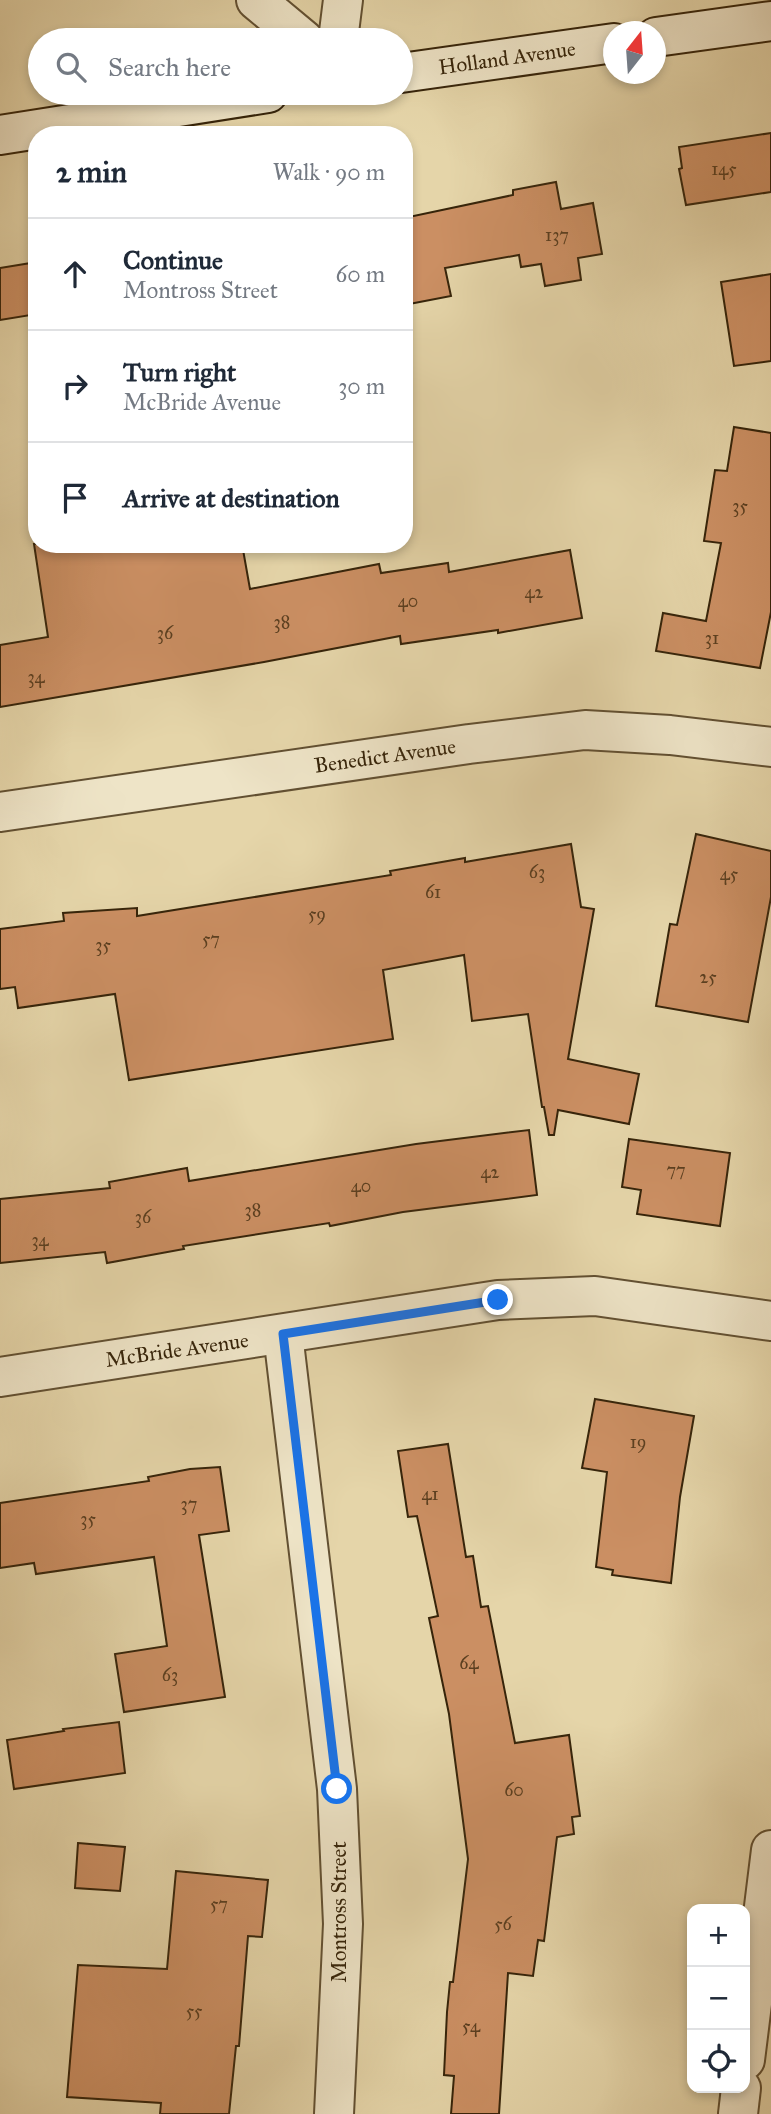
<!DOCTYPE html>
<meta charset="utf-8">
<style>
body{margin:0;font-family:"IM FELL Great Primer",serif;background:#f2f2f3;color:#1f2937}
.controls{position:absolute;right:21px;bottom:21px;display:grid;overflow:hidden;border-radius:14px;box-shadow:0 4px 10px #0003}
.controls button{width:63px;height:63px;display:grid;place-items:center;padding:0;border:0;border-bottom:2px solid #e0e1e3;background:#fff;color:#1f2937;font:35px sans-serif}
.compass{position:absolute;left:603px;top:21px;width:63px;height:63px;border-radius:50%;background:#fff;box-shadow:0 4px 10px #0003;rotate:17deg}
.stop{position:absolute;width:21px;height:21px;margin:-16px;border:5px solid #1a73e8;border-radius:50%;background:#fff}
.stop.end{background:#1a73e8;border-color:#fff;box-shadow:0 2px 7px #0008}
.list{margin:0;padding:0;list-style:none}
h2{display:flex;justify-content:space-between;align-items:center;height:91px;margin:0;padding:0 28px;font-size:30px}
h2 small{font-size:23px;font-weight:400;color:#747a83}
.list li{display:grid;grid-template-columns:46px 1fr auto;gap:21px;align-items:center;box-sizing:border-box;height:112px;padding:0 28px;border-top:2px solid #e0e1e3}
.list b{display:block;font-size:26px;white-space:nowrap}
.list p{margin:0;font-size:23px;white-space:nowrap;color:#747a83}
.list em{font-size:23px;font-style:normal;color:#747a83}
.icon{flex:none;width:38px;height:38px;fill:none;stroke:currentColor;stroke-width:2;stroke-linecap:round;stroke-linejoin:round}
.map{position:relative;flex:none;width:771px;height:2114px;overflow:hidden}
.search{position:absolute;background:#fff;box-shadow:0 4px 10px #0003;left:28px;top:28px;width:385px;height:77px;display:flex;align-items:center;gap:18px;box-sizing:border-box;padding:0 24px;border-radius:38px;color:#747a83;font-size:26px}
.panel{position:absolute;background:#fff;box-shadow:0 4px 10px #0003;left:28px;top:126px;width:385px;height:427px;border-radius:28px}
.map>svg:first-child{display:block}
.building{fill:#cb8f63;stroke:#36240a;stroke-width:2}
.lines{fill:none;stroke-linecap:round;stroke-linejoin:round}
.street-casing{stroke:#625032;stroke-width:42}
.secondary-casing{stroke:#36240a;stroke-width:42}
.street{stroke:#eee4c7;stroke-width:38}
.secondary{stroke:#eee4c7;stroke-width:38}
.route{stroke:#1a73e8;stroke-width:9}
.labels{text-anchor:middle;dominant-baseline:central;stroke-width:7;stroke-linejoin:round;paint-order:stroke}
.number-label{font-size:18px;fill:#5b3f20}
.street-label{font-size:21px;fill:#36240a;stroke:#eee4c7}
</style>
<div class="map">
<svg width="771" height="2114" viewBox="0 0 771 2114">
<rect width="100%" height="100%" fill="#e5d5a9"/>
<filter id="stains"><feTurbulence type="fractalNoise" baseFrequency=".00286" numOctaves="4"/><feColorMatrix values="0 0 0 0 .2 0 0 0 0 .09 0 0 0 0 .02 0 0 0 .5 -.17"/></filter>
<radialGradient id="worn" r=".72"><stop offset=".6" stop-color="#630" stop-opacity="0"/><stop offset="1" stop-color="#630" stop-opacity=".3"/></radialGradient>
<!-- building -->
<g class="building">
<polygon points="771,133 771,192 686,205 679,169 682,168 679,147"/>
<polygon points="556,182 561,209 593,203 602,254 578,258 581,280 545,286 541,264 521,267 519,255 445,268 451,296 404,305 404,218 513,195 513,190"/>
<polygon points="37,262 37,314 0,320 0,268"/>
<polygon points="771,274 771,361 734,366 721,282"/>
<polygon points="734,427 771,433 771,612 760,668 656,651 663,613 706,621 721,543 704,541 715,470 727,471"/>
<polygon points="34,544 242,544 250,589 379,564 381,573 448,563 449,572 570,550 582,618 498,633 498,630 401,644 400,636 264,662 0,707 0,645 48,637"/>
<polygon points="696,834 771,851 771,897 748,1022 656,1006 670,924 677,925"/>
<polygon points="571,844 581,907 594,909 568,1059 639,1074 629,1124 558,1110 554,1135 549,1135 544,1107 542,1107 528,1014 472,1021 464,955 383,970 393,1039 129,1080 115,994 18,1008 15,987 0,989 0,929 64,921 63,913 137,908 137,916 391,875 390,871 465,858 465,862"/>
<polygon points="529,1130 537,1195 403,1212 330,1226 329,1223 183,1246 184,1249 107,1263 105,1252 0,1263 0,1199 110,1188 109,1182 187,1168 189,1181 416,1144"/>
<polygon points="629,1139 730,1153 720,1226 637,1214 641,1190 622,1187"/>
<polygon points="595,1399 694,1416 680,1497 671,1583 612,1575 613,1570 596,1567 607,1472 582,1468"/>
<polygon points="448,1444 466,1557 473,1556 481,1607 488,1606 515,1743 569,1735 580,1816 572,1817 574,1834 557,1837 544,1941 538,1940 533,1976 508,1973 499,2114 451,2114 454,2076 444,2075 447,2012 450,1982 453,1982 468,1859 449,1714 429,1618 438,1616 417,1516 408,1517 398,1451"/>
<polygon points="220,1467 229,1531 199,1535 225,1697 124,1712 115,1654 167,1646 154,1557 36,1574 34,1563 0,1568 0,1503 149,1481 148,1477 190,1469"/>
<polygon points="119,1722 125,1773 14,1789 7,1740 64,1731 63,1729"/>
<polygon points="78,1843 125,1847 120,1891 75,1888"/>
<polygon points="176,1871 268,1880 262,1937 248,1936 239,2046 236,2046 229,2114 160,2114 161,2103 67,2097 78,1965 167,1969"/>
</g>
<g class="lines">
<defs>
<g id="street">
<polyline points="256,0 304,40"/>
<polyline points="338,40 343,0"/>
<polyline points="0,812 469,744 585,730 670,735 771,747"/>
<polyline points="283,1334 337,1789 343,1924 334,2114"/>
<polyline points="0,1377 498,1300 595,1296 771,1321"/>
<polyline points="745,2060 771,1850"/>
<polyline points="738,2114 741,2088"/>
</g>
<g id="secondary">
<polyline points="656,37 771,21"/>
<polyline points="401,73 614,43"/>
<polyline points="0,135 268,93"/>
</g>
</defs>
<!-- street casing -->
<use href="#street" class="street-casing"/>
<!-- secondary casing -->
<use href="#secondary" class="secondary-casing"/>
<!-- street -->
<use href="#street" class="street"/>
<!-- secondary -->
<use href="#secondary" class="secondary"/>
</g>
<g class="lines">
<!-- route -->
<polyline class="route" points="337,1789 283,1334 498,1300"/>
</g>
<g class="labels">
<!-- number labels -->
<g class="number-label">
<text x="724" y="169">145</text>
<text x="557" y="235">137</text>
<text x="740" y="506">35</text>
<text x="534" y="592">42</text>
<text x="408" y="601">40</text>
<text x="282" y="622">38</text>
<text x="165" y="633">36</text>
<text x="712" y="638">31</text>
<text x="36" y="677">34</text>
<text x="537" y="872">63</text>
<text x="729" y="874">45</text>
<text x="433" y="892">61</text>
<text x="317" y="914">59</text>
<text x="211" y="939">57</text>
<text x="103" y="945">35</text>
<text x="708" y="977">25</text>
<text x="676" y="1170">77</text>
<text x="490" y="1172">42</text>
<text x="361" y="1186">40</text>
<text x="253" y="1210">38</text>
<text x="143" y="1217">36</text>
<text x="40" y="1240">34</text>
<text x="638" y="1442">19</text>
<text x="430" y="1494">41</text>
<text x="189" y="1504">37</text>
<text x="88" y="1519">35</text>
<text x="469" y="1663">64</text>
<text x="170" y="1675">63</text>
<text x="514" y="1790">60</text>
<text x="219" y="1904">57</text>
<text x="503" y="1924">56</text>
<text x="194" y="2011">55</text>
<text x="471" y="2026">54</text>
</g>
<!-- street labels -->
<g class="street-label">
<text transform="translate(507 58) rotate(-8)">Holland Avenue</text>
<text transform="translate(385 756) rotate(-8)">Benedict Avenue</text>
<text transform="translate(177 1350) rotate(-8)">McBride Avenue</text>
<text transform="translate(339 1912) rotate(-90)">Montross Street</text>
</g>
</g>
<rect width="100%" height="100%" filter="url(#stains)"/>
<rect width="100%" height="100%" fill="url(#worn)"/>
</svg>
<div class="controls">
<button>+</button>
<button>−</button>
<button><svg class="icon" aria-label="locate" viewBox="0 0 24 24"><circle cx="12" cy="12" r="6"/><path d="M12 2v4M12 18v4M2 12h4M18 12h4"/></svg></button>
</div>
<svg class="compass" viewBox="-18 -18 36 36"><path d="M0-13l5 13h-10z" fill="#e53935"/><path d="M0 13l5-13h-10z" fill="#747a83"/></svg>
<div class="stop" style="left:337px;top:1789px"></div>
<div class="stop end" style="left:498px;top:1300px"></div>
<div class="search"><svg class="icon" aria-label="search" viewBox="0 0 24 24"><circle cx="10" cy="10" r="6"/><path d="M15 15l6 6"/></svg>Search here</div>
<section class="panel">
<h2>2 min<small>Walk · 90 m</small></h2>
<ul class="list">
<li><svg class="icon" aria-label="ahead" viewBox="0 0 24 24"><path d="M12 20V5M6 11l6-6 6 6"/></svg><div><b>Continue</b><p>Montross Street</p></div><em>60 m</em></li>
<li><svg class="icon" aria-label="right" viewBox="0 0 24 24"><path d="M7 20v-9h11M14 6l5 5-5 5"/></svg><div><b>Turn right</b><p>McBride Avenue</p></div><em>30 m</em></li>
<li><svg class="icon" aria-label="arrive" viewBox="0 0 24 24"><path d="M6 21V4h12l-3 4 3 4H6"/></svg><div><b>Arrive at destination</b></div></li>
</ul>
</section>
</div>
